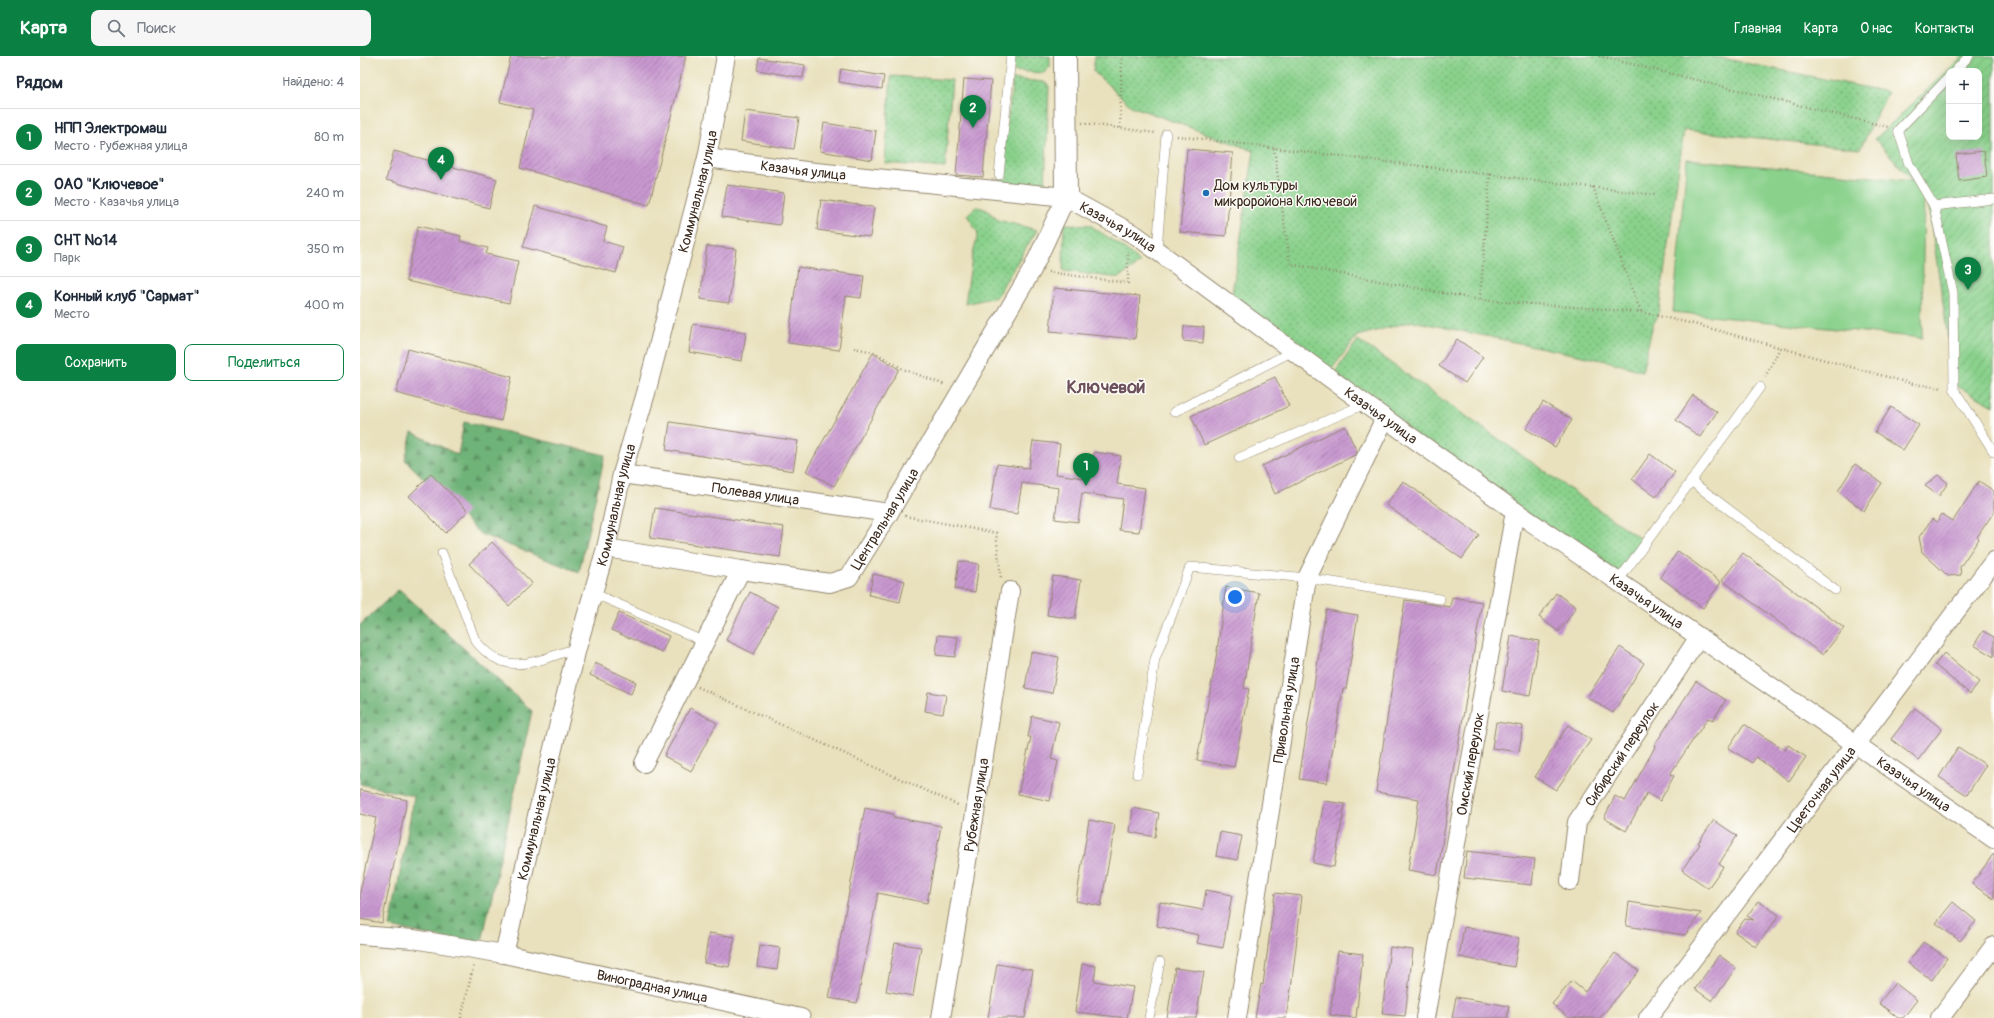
<!DOCTYPE html>
<html lang="ru">
<meta charset="utf-8">
<style>
body{margin:0;font-family:Pangolin,sans-serif;background:#f6f6f7;color:#1f2937}
.controls{position:absolute;right:12px;top:12px;display:grid;overflow:hidden;border-radius:8px;box-shadow:0 4px 16px #0002}
.controls button{width:36px;height:36px;display:grid;place-items:center;padding:0;border:0;border-bottom:1px solid #e0e1e3;background:#fff;color:#1f2937;font:20px sans-serif}
.you{position:absolute;left:875px;top:541px;width:14px;height:14px;margin:-10px;border:3px solid #fff;border-radius:50%;background:#1a73e8;box-shadow:0 0 0 6px #1a73e833}
.badge{display:grid;place-items:center;width:26px;height:26px;border-radius:50%;background:#0b8043;color:#fff;font-size:13px;font-weight:700}
.pin{position:absolute;translate:-50% -33px;filter:drop-shadow(0 1px 2px #0008)}
.pin::after{content:'';position:absolute;top:21px;width:14px;height:12px;background:inherit;clip-path:polygon(0 0,100% 0,50% 100%)}
.list{margin:0;padding:0;list-style:none}
h2{display:flex;justify-content:space-between;align-items:center;height:52px;margin:0;padding:0 16px;font-size:17px}
h2 small{font-size:13px;font-weight:400;color:#747a83}
.list li{display:grid;grid-template-columns:26px 1fr auto;gap:12px;align-items:center;box-sizing:border-box;height:56px;padding:0 16px;border-top:1px solid #e0e1e3}
.list b{display:block;font-size:15px;white-space:nowrap}
.list p{margin:0;font-size:13px;white-space:nowrap;color:#747a83}
.list em{font-size:13px;font-style:normal;color:#747a83}
.actions{display:flex;gap:8px;padding:12px 16px}
.actions a{flex:1;padding:9px 0;border:1px solid #0b8043;border-radius:8px;text-align:center;font-size:14px;color:#0b8043}
.actions .main{background:#0b8043;color:#fff}
.icon{flex:none;width:22px;height:22px;fill:none;stroke:currentColor;stroke-width:2;stroke-linecap:round;stroke-linejoin:round}
.map{position:relative;flex:none;width:1634px;height:962px;overflow:hidden}
header{display:flex;align-items:center;gap:24px;box-sizing:border-box;height:56px;padding:0 20px;background:#0b8043;color:#fff}
header strong{font-size:19px}
nav{display:flex;gap:22px;margin-inline-start:auto;font-size:14px}
.search{width:280px;height:36px;background:#f6f6f7;display:flex;align-items:center;gap:10px;box-sizing:border-box;padding:0 14px;border-radius:8px;color:#747a83;font-size:15px}
main{display:flex}
aside{flex:1;background:#fff}
.map>svg:first-child{display:block}
.grass{fill:url(#grass-dots);stroke:#627e55}
.forest{fill:url(#forest-firs);stroke:#556e4b}
.garden{fill:url(#garden-furrows);stroke:#627e55;fill-rule:evenodd}
.pitch{fill:#8ad18c;stroke:#627e55}
.building{fill:url(#building-hatch)}
.lines{fill:none;stroke-linecap:round;stroke-linejoin:round}
.service-casing{stroke:#92866e;stroke-width:10}
.minor-casing{stroke:#92866e;stroke-width:20}
.tertiary-casing{stroke:#92866e;stroke-width:24}
.path{stroke:#92866e;stroke-width:2.5;stroke-dasharray:1 3;stroke-linecap:butt}
.service{stroke:#fff;stroke-width:9}
.minor{stroke:#fff;stroke-width:18}
.tertiary{stroke:#fff;stroke-width:22}
.poi-dot{fill:#1f6fb2;stroke:#fdfcf7;stroke-width:1.5}
.labels{text-anchor:middle;dominant-baseline:central;stroke-width:3;stroke-linejoin:round;paint-order:stroke}
.street-label{font-size:14px;fill:#3b2a1e;stroke:#fdfcf7}
.poi-label{font-size:14px;fill:#3b2a1e;stroke:#fdfcf7;text-anchor:start}
.district-label{font-size:18px;font-weight:bold;fill:#6c505c;stroke:#fdfcf7}
</style>
<header>
<strong>Карта</strong>
<div class="search"><svg class="icon" aria-label="search" viewBox="0 0 24 24"><circle cx="10" cy="10" r="6"/><path d="M15 15l6 6"/></svg>Поиск</div>
<nav><a>Главная</a><a>Карта</a><a>О нас</a><a>Контакты</a></nav>
</header>
<main>
<aside>
<h2>Рядом<small>Найдено: 4</small></h2>
<ul class="list">
<li><span class="badge">1</span><div><b>НПП Электромаш</b><p>Место · Рубежная улица</p></div><em>80 m</em></li>
<li><span class="badge">2</span><div><b>ОАО &quot;Ключевое&quot;</b><p>Место · Казачья улица</p></div><em>240 m</em></li>
<li><span class="badge">3</span><div><b>СНТ №14</b><p>Парк</p></div><em>350 m</em></li>
<li><span class="badge">4</span><div><b>Конный клуб &quot;Сармат&quot;</b><p>Место</p></div><em>400 m</em></li>
</ul>
<div class="actions"><a class="main">Сохранить</a><a>Поделиться</a></div>
</aside>
<div class="map">
<svg width="1634" height="962" viewBox="0 0 1634 962">
<defs>
<pattern id="grass-dots" width="8" height="8" patternUnits="userSpaceOnUse"><rect width="8" height="8" fill="#8ad18c"/><path d="M2 2h.1M6 6h.1" fill="none" stroke="#72aa72" stroke-width="1.8" stroke-linecap="round"/></pattern>
<pattern id="forest-firs" width="22" height="20" patternUnits="userSpaceOnUse"><rect width="22" height="20" fill="#6fb378"/><path d="M5 1l3.5 6h-7zM16 11l3.5 6h-7z" fill="#5c9262"/></pattern>
<pattern id="garden-furrows" width="10" height="10" patternUnits="userSpaceOnUse"><rect width="10" height="10" fill="#8ad18c"/><path d="M-1 1l2-2M0 10L10 0M9 11l2-2" fill="none" stroke="#72aa72"/></pattern>
<pattern id="building-hatch" width="6" height="6" patternUnits="userSpaceOnUse"><rect width="6" height="6" fill="#c898d0"/><path d="M-1 1l2-2M0 6l6-6M5 7l2-2" fill="none" stroke="#a47ca8"/></pattern>
</defs>
<rect width="100%" height="100%" fill="#fdfcf7"/>
<filter id="ink" filterUnits="userSpaceOnUse"><feTurbulence type="fractalNoise" baseFrequency=".025" numOctaves="2"/><feDisplacementMap in="SourceGraphic" scale="8" xChannelSelector="R" yChannelSelector="G"/><feConvolveMatrix kernelMatrix="1 2 1 2 8 2 1 2 1" color-interpolation-filters="sRGB"/></filter>
<filter id="wash" filterUnits="userSpaceOnUse"><feTurbulence type="fractalNoise" baseFrequency=".012" numOctaves="4" result="noise"/><feDisplacementMap in="SourceGraphic" scale="16" xChannelSelector="R" yChannelSelector="G"/><feGaussianBlur stdDeviation="0.9" result="paint"/><feColorMatrix in="noise" values="0 0 0 0 0 0 0 0 0 0 0 0 0 0 0 0 0 1.4 0 .05"/><feComposite in="paint" operator="in"/></filter>
<g filter="url(#wash)">
<rect width="100%" height="100%" fill="#e9e1bd"/>
<!-- grass -->
<g class="grass">
<polygon points="648,0 690,0 690,11 684,17 654,15"/>
<polygon points="735,0 1351,0 1528,36 1500,93 1324,74 1298,261 1293,268 1282,315 1251,306 1053,265 997,280 971,314 871,244 894,95 771,50 733,15"/>
<polygon points="531,20 592,24 585,112 525,107"/>
<polygon points="653,23 684,26 689,30 685,130 680,135 642,130 639,124"/>
<polygon points="616,150 627,154 638,164 677,174 636,241 605,248 612,202 618,177 607,159"/>
<polygon points="704,168 730,169 768,195 780,207 759,222 703,215"/>
<polygon points="998,284 1282,484 1253,524 970,323"/>
</g>
<!-- forest -->
<g class="forest">
<polygon points="104,366 245,399 219,516 120,478 45,404 52,376 98,399"/>
<polygon points="39,533 172,655 121,890 30,871 54,740 0,728 0,569"/>
</g>
<!-- garden -->
<path class="garden" d="M1603 0H1634V350L1595 329 1567 140 1515 83ZM1589 15H1619V81H1589Z"/>
<!-- pitch -->
<polygon class="pitch" points="1327,103 1564,126 1562,282 1313,256"/>
<g id="blocks">
<!-- building -->
<g class="building">
<polygon points="151,0 326,0 289,149 160,112 173,54 140,46"/>
<polygon points="399,2 445,9 443,22 397,14"/>
<polygon points="481,13 524,20 522,33 479,26"/>
<polygon points="604,23 631,25 623,121 596,119"/>
<polygon points="385,55 439,62 434,93 381,85"/>
<polygon points="464,67 516,75 512,104 460,95"/>
<polygon points="827,93 873,97 866,180 820,176"/>
<polygon points="34,95 137,123 129,152 26,124"/>
<polygon points="1624,95 1627,121 1599,125 1596,98"/>
<polygon points="367,129 424,137 420,169 362,161"/>
<polygon points="461,144 514,151 510,181 457,174"/>
<polygon points="175,150 247,171 243,185 263,191 256,217 163,191"/>
<polygon points="58,170 101,180 100,185 128,192 126,198 158,205 149,247 46,225"/>
<polygon points="347,190 376,193 369,247 340,243"/>
<polygon points="438,211 504,220 501,242 486,240 479,294 428,287"/>
<polygon points="694,232 780,240 775,283 690,275"/>
<polygon points="333,268 386,276 382,305 329,296"/>
<polygon points="824,270 844,271 843,287 823,285"/>
<polygon points="1097,283 1123,301 1105,327 1079,310"/>
<polygon points="48,293 152,321 141,365 36,337"/>
<polygon points="513,297 539,313 474,430 446,415"/>
<polygon points="915,321 929,350 844,389 831,360"/>
<polygon points="1333,339 1357,356 1340,381 1316,364"/>
<polygon points="1183,346 1212,364 1195,391 1166,373"/>
<polygon points="1531,351 1559,369 1543,394 1515,376"/>
<polygon points="310,366 438,385 433,415 306,394"/>
<polygon points="985,370 997,396 995,399 915,438 902,410"/>
<polygon points="673,385 700,388 696,418 730,423 734,396 761,400 757,428 785,432 779,476 759,474 763,443 722,437 718,466 695,463 699,432 662,427 657,458 630,454 637,408 669,412"/>
<polygon points="1290,398 1315,416 1296,441 1272,423"/>
<polygon points="1495,408 1522,427 1504,455 1478,435"/>
<polygon points="71,418 108,455 86,477 49,440"/>
<polygon points="1578,419 1588,427 1579,440 1565,430"/>
<polygon points="1043,425 1119,479 1102,503 1026,449"/>
<polygon points="1619,425 1634,435 1634,456 1617,481 1619,483 1600,511 1601,519 1588,520 1562,496 1559,481 1572,463 1577,466 1582,458 1593,465"/>
<polygon points="295,452 424,471 420,501 290,482"/>
<polygon points="132,486 172,527 149,550 109,508"/>
<polygon points="1318,495 1361,526 1343,552 1300,521"/>
<polygon points="1383,497 1484,572 1463,599 1362,524"/>
<polygon points="599,505 619,508 615,536 595,533"/>
<polygon points="513,518 545,525 540,546 509,539"/>
<polygon points="693,520 721,524 715,563 687,559"/>
<polygon points="866,531 899,537 884,632 889,633 874,711 837,704 855,609"/>
<polygon points="390,536 418,551 394,598 366,584"/>
<polygon points="1196,537 1216,551 1199,576 1179,561"/>
<polygon points="1092,541 1122,546 1077,819 1048,814 1059,743 1016,736 1045,544 1090,551"/>
<polygon points="966,554 998,559 986,633 983,633 967,727 939,723"/>
<polygon points="259,557 309,580 302,596 251,574"/>
<polygon points="1623,575 1634,581 1634,601 1614,589"/>
<polygon points="578,579 598,581 595,601 576,599"/>
<polygon points="1151,580 1179,585 1170,640 1142,635"/>
<polygon points="1260,591 1284,607 1253,657 1227,641"/>
<polygon points="671,596 699,601 692,637 665,632"/>
<polygon points="1584,597 1619,626 1610,638 1575,609"/>
<polygon points="235,607 276,626 271,638 230,619"/>
<polygon points="1336,625 1366,644 1353,664 1348,662 1310,718 1314,720 1300,745 1287,737 1266,775 1244,762 1255,740 1265,745 1295,691 1294,690"/>
<polygon points="568,636 586,639 583,658 565,655"/>
<polygon points="330,652 357,667 331,715 304,700"/>
<polygon points="1555,652 1582,673 1558,704 1531,683"/>
<polygon points="672,660 699,666 691,703 698,705 690,745 658,738 671,681 668,681"/>
<polygon points="1136,666 1163,670 1159,696 1132,692"/>
<polygon points="1384,668 1425,694 1428,689 1446,701 1429,725 1396,701 1392,707 1368,692"/>
<polygon points="1208,669 1231,684 1196,734 1175,721"/>
<polygon points="1598,691 1626,709 1607,739 1579,721"/>
<polygon points="0,734 47,744 22,867 0,863 0,836 16,762 0,758"/>
<polygon points="964,745 985,748 974,811 953,807"/>
<polygon points="505,752 533,758 533,761 581,770 567,847 518,837 497,947 469,942"/>
<polygon points="773,752 799,757 795,781 770,776"/>
<polygon points="729,764 755,769 741,850 716,845"/>
<polygon points="1354,764 1377,780 1359,808 1363,811 1348,832 1322,814 1340,788 1338,787"/>
<polygon points="860,776 882,780 877,804 856,800"/>
<polygon points="1107,795 1175,803 1172,829 1104,822"/>
<polygon points="1634,797 1634,843 1612,828"/>
<polygon points="846,834 872,839 863,892 837,887 839,879 797,870 800,846 843,854"/>
<polygon points="915,837 942,840 931,933 926,962 895,962 901,928 903,929"/>
<polygon points="1398,845 1419,859 1396,891 1375,876 1385,863 1394,864 1387,860"/>
<polygon points="1269,846 1341,857 1325,879 1266,870"/>
<polygon points="1593,846 1616,865 1600,885 1576,867"/>
<polygon points="1104,871 1159,882 1154,911 1099,901"/>
<polygon points="349,877 375,881 369,911 344,907"/>
<polygon points="1563,886 1587,902 1572,924 1548,907"/>
<polygon points="535,887 561,891 553,940 526,935"/>
<polygon points="400,889 420,892 417,914 397,911"/>
<polygon points="1030,891 1053,894 1045,960 1022,958"/>
<polygon points="978,895 1003,898 996,962 970,959"/>
<polygon points="1255,897 1279,915 1240,962 1209,962 1192,948 1212,925 1225,936"/>
<polygon points="1359,899 1376,912 1352,945 1335,933"/>
<polygon points="637,908 673,914 665,962 628,962"/>
<polygon points="722,908 736,910 734,925 773,931 767,962 715,956"/>
<polygon points="815,912 844,916 836,962 807,962"/>
<polygon points="1535,927 1557,944 1543,962 1538,962 1519,947"/>
<polygon points="1096,941 1149,950 1147,962 1092,962"/>
</g>
</g>
</g>
<g filter="url(#ink)">
<use href="#blocks" fill-opacity="0" stroke="#92866e" stroke-width="1"/>
<g class="lines">
<defs>
<g id="service">
<polyline points="1595,15 1609,0"/>
<polyline points="1589,21 1538,74 1549,108 1574,150 1593,237 1594,333 1634,396"/>
<polyline points="639,119 651,0"/>
<polyline points="1574,150 1634,143"/>
<polyline points="797,194 806,78"/>
<polyline points="814,356 933,295"/>
<polyline points="879,402 1005,348"/>
<polyline points="1331,425 1475,534"/>
<path d="M82 497 115 584C146 624 177 604 217 592"/>
<polyline points="1258,525 1400,331"/>
<polyline points="233,537 345,586"/>
<polyline points="777,718 795,603 830,511 947,522 1080,543"/>
<polyline points="789,962 800,906"/>
</g>
<g id="minor">
<path id="s1" d="M347 102 446 115 706 141 777 180 1005 348 1155 455 1634 783"/>
<path id="s2" d="M262 418 529 457"/>
<polyline points="246,492 381,514"/>
<path id="s3" d="M284 707 381 514 470 527 489 521 529 457 672 214 706 141"/>
<path id="s4" d="M1210 825 1217 766 1339 581"/>
<path id="s5" d="M0 879 53 883 144 898 441 962"/>
<path id="s6" d="M144 898 217 592 246 492 262 418 286 337 347 102 366 0"/>
<path id="s7" d="M581 962 615 757 650 535"/>
<path id="s8" d="M877 962 947 522 1025 362"/>
<path id="s9" d="M1065 962 1155 455"/>
<path id="s10" d="M1288 962 1634 505"/>
<polyline points="1580,962 1634,890"/>
</g>
<polyline id="tertiary" points="705,0 706,141"/>
</defs>
<!-- service casing -->
<use href="#service" class="service-casing"/>
<!-- minor casing -->
<use href="#minor" class="minor-casing"/>
<!-- tertiary casing -->
<use href="#tertiary" class="tertiary-casing"/>
<!-- path -->
<g class="path">
<polyline points="1239,0 1528,71"/>
<polyline points="722,67 795,77"/>
<polyline points="760,72 762,0"/>
<polyline points="817,80 1295,139"/>
<polyline points="914,92 930,208 1120,244"/>
<polyline points="1130,118 1120,244 1281,256 1334,268 1553,328 1583,332"/>
<polyline points="1233,131 1281,256"/>
<polyline points="688,216 768,227 768,195"/>
<polyline points="494,292 514,296 543,313 585,329"/>
<polyline points="1405,321 1420,292"/>
<polyline points="545,460 636,477 641,523"/>
<polyline points="338,631 600,750"/>
<polyline points="101,962 114,908"/>
</g>
<!-- service -->
<use href="#service" class="service"/>
<!-- minor -->
<use href="#minor" class="minor"/>
<!-- tertiary -->
<use href="#tertiary" class="tertiary"/>
</g>
</g>
<!-- markers -->
<circle class="poi-dot" cx="846" cy="137" r="4"/>
<g class="labels">
<!-- street labels -->
<g class="street-label">
<text stroke="none"><textPath href="#s1" startOffset="97">Казачья улица</textPath></text>
<text stroke="none"><textPath href="#s6" startOffset="787">Коммунальная улица</textPath></text>
<text stroke="none"><textPath href="#s1" startOffset="421">Казачья улица</textPath></text>
<text stroke="none"><textPath href="#s1" startOffset="745">Казачья улица</textPath></text>
<text stroke="none"><textPath href="#s2" startOffset="135">Полевая улица</textPath></text>
<text stroke="none"><textPath href="#s6" startOffset="463">Коммунальная улица</textPath></text>
<text stroke="none"><textPath href="#s3" startOffset="394">Центральная улица</textPath></text>
<text stroke="none"><textPath href="#s1" startOffset="1069">Казачья улица</textPath></text>
<text stroke="none"><textPath href="#s8" startOffset="312">Привольная улица</textPath></text>
<text stroke="none"><textPath href="#s4" startOffset="141">Сибирский переулок</textPath></text>
<text stroke="none"><textPath href="#s9" startOffset="258">Омский переулок</textPath></text>
<text stroke="none"><textPath href="#s1" startOffset="1393">Казачья улица</textPath></text>
<text stroke="none"><textPath href="#s10" startOffset="287">Цветочная улица</textPath></text>
<text stroke="none"><textPath href="#s7" startOffset="216">Рубежная улица</textPath></text>
<text stroke="none"><textPath href="#s6" startOffset="139">Коммунальная улица</textPath></text>
<text stroke="none"><textPath href="#s5" startOffset="297">Виноградная улица</textPath></text>
</g>
<!-- poi labels -->
<g class="poi-label">
<text x="854" y="129">Дом культуры<tspan x="854" dy="16">микроройона Ключевой</tspan></text>
</g>
<!-- district labels -->
<g class="district-label">
<text x="746" y="331">Ключевой</text>
</g>
</g>
</svg>
<div class="controls">
<button>+</button>
<button>−</button>
</div>
<div class="you"></div>
<div class="pin badge" style="left:726px;top:430px">1</div>
<div class="pin badge" style="left:613px;top:72px">2</div>
<div class="pin badge" style="left:1608px;top:234px">3</div>
<div class="pin badge" style="left:81px;top:124px">4</div>
</div>
</main>
